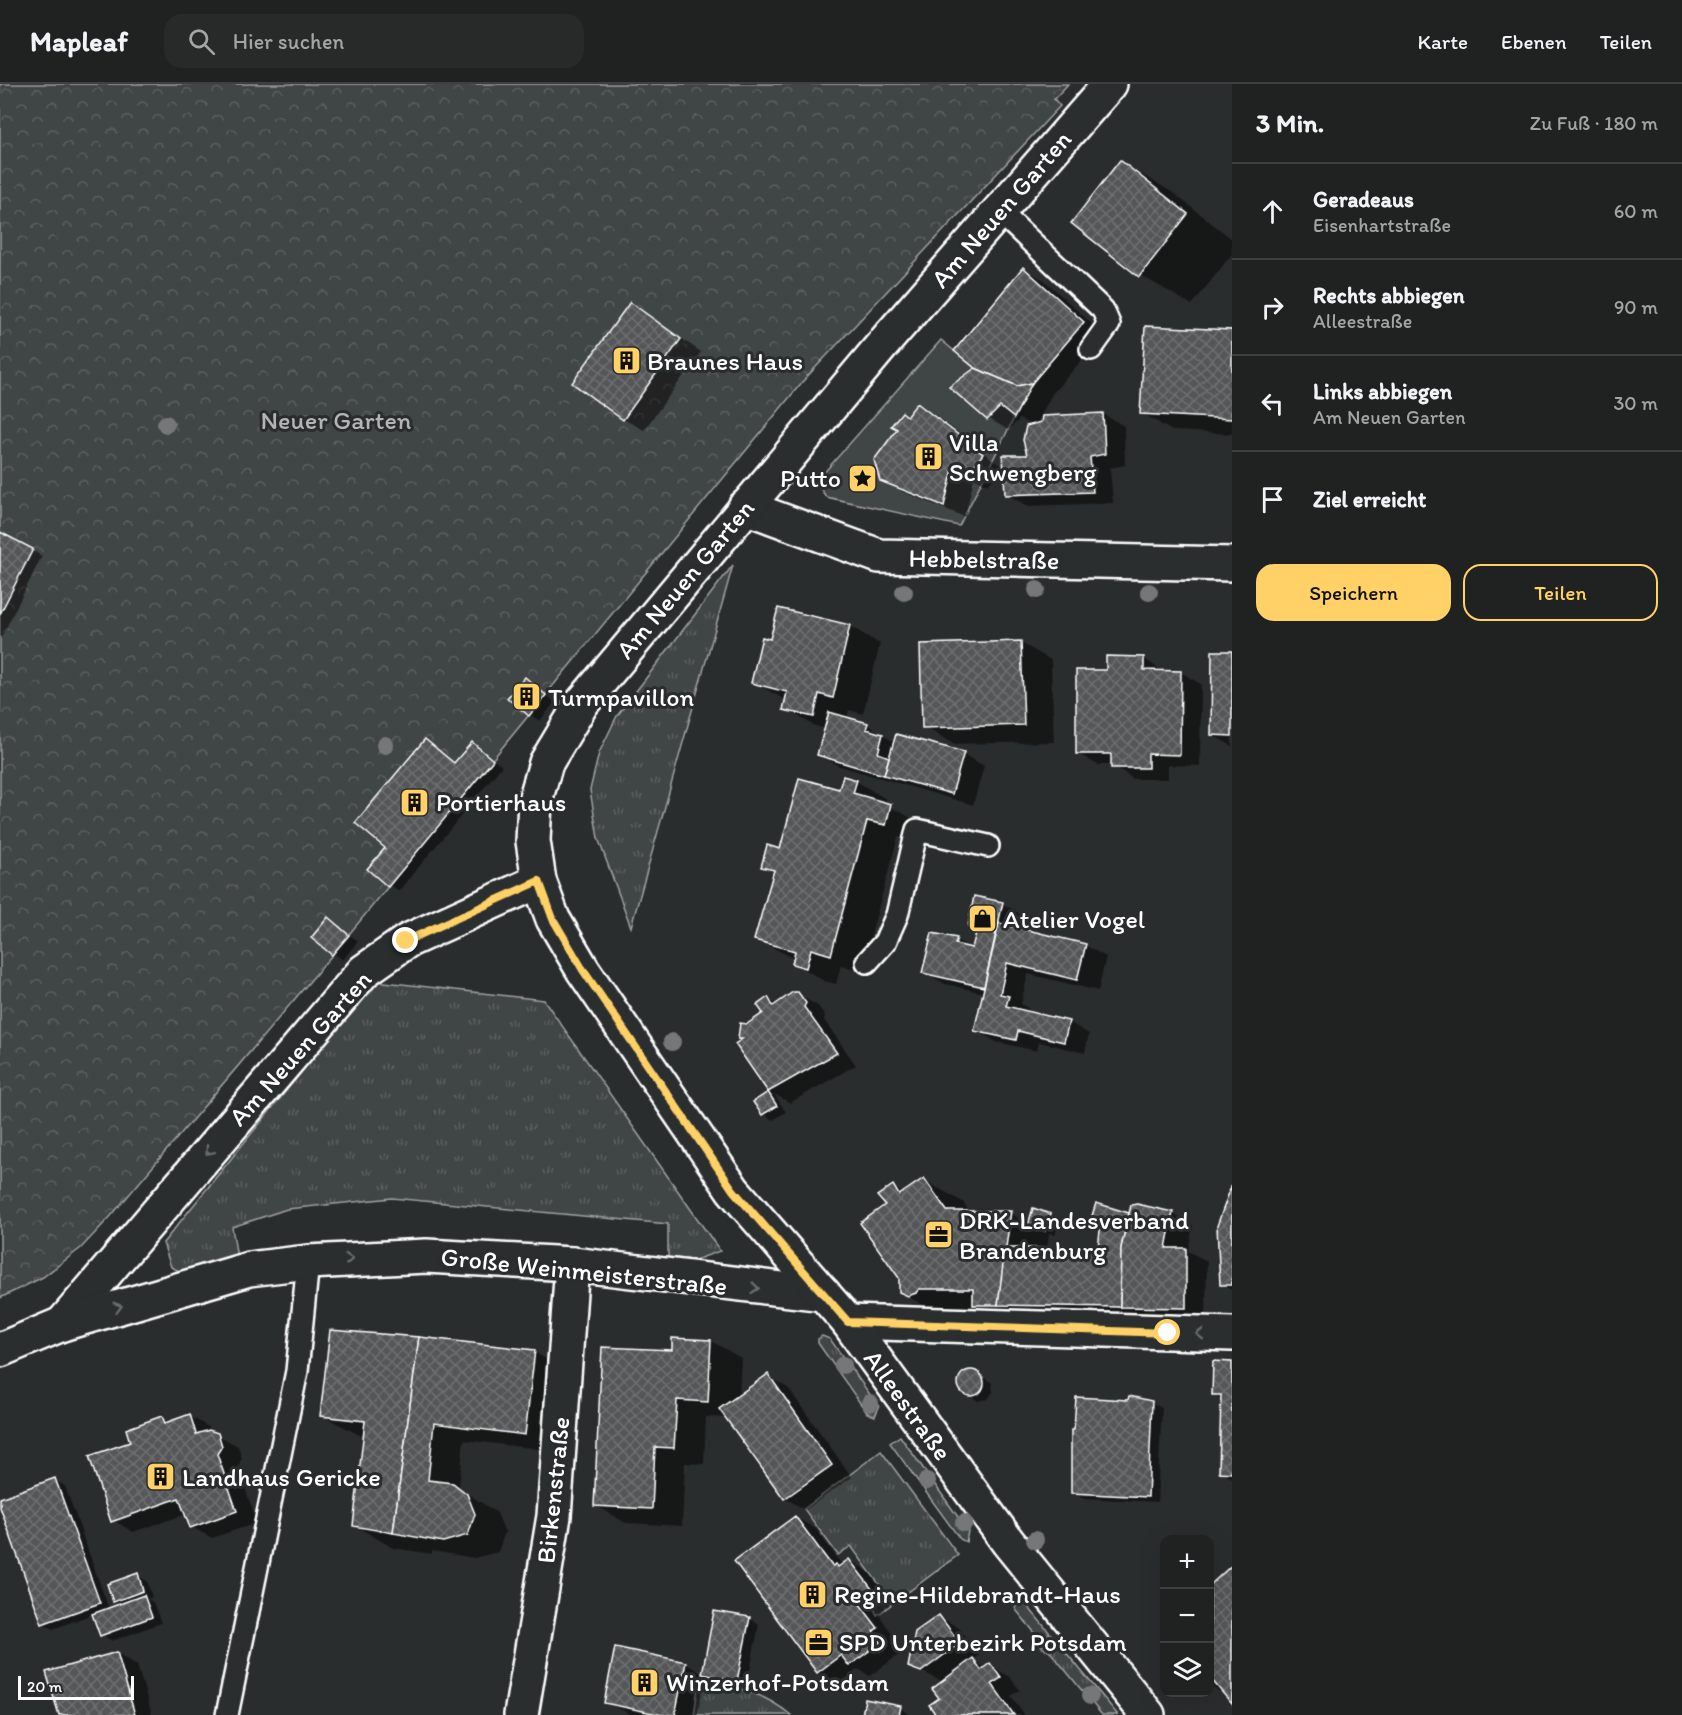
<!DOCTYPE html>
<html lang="de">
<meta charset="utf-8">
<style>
body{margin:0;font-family:Itim,sans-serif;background:#282a2a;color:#f1f3f6}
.controls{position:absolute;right:18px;bottom:18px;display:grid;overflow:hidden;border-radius:12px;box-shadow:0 6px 24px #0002}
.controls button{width:54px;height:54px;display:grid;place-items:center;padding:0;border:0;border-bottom:2px solid #3d3f40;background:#202222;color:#f1f3f6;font:30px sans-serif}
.scale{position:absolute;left:18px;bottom:15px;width:116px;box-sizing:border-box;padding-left:6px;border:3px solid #fff;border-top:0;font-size:16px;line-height:21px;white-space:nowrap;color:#fff;-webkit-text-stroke:4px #2a2d2e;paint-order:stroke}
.stop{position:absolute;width:18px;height:18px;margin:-14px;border:4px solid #ffd166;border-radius:50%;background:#fff}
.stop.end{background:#ffd166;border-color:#fff;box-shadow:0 2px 6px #0008}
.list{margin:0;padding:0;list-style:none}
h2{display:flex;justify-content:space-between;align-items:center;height:78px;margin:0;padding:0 24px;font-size:26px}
h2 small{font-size:20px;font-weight:400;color:#a2a4a5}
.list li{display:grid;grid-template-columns:39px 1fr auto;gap:18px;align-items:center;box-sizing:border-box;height:96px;padding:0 24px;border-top:2px solid #3d3f40}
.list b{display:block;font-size:22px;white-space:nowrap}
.list p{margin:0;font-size:20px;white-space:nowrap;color:#a2a4a5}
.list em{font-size:20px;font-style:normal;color:#a2a4a5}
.actions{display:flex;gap:12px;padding:18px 24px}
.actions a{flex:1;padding:14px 0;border:2px solid #ffd166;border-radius:18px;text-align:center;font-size:21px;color:#ffd166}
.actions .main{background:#ffd166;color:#111}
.icon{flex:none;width:33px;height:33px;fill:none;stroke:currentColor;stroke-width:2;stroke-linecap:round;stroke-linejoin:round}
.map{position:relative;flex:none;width:1232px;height:1631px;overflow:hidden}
header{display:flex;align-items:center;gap:36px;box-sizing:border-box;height:84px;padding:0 30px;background:#202222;border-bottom:2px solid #3d3f40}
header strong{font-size:28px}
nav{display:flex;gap:33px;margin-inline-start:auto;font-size:21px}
.search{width:420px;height:54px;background:#282a2a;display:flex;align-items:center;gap:15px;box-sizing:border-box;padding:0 21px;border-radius:18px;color:#a2a4a5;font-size:22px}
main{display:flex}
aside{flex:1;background:#202222}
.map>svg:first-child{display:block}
.grass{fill:url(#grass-tufts);stroke:#a0a2a2;stroke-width:1.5}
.forest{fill:url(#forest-crowns);stroke:#a0a2a2;stroke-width:1.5}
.garden{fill:#414445;stroke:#a0a2a2;stroke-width:1.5}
.shadow{fill:#0007;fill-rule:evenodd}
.building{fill:url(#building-cross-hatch);stroke:#fff;stroke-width:1.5}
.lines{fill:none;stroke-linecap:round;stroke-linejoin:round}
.service-casing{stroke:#fff;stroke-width:26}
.minor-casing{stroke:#fff;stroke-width:38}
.tertiary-casing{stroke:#fff;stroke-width:38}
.service{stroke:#2a2d2e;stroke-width:21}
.minor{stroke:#2a2d2e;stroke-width:33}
.tertiary{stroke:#2a2d2e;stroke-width:33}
.tree{fill:#757778}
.oneway{stroke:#6a6c6d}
.route{stroke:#ffd166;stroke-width:8}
.labels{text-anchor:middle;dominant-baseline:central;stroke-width:6;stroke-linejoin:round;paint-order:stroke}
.street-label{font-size:26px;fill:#fff;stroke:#2a2d2e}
.poi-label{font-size:26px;fill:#fff;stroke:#2a2d2e;text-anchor:start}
.park-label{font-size:26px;fill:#b3b4b5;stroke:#2a2d2e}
</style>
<header>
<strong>Mapleaf</strong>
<div class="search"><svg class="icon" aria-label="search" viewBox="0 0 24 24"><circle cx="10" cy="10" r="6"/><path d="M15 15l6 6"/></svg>Hier suchen</div>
<nav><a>Karte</a><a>Ebenen</a><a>Teilen</a></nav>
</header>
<main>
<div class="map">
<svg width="1232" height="1631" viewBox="0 0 1232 1631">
<defs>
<pattern id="grass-tufts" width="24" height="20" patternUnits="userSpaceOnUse" patternTransform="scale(1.5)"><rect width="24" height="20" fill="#414445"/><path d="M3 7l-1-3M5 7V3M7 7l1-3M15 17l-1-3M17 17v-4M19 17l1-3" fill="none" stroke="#5e6061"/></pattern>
<pattern id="forest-crowns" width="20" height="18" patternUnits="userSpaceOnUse" patternTransform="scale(1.5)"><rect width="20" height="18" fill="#414445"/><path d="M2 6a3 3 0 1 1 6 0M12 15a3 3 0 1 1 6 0" fill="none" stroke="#5e6061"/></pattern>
<pattern id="building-cross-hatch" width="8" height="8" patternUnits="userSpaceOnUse" patternTransform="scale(1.5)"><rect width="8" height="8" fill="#555758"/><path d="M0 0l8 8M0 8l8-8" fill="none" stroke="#6e7071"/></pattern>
</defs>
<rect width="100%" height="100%" fill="#2a2d2e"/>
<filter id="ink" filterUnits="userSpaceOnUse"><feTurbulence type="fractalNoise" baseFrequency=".0167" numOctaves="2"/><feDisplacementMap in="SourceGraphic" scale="12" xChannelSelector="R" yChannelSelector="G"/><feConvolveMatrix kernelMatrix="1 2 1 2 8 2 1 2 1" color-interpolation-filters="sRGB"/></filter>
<g filter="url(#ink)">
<!-- grass -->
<g class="grass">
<polygon points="733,481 631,843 598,754 590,706 599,669 617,632"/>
<polygon points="375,897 544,916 720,1167 695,1176 668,1173 668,1140 392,1114 287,1125 232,1143 237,1174 186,1190 171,1183 163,1159"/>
<polygon points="822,1252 830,1255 879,1323 875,1332 867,1329 818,1259 818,1255"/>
<polygon points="900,1352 968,1447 966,1458 960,1455 890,1359"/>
<polygon points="881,1367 958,1471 877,1531 873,1522 874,1514 884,1507 851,1462 838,1471 804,1425"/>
<polygon points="1019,1518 1024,1518 1118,1631 1102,1631 1017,1527 1015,1523"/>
<path d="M699 1597C736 1603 761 1607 791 1631H694Z"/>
</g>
<!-- forest -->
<polygon class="forest" points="0,0 1068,0 1054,15 1060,22 803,297 332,871 111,1132 81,1164 43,1193 0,1214"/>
<!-- garden -->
<polygon class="garden" points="941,256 975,284 1032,299 959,442 826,413 819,402 821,392"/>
<!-- shadow -->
<g class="shadow">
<polygon points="1120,78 1172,108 1232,155 1232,170 1192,221 1140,191"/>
<polygon points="1024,185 1044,196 1104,251 1052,310 1036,341 1042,340 1043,333 1103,330 1124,342 1125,381 1110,384 1113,419 1027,422 1006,410 1029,373 1032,342 1020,335 1008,346 988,334 978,284"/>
<polygon points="631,220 701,268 644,346 623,335"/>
<polygon points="1232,248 1232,350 1172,347 1142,329"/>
<polygon points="917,321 937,332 1002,383 988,401 974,393 965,433 903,408 882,396 908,333"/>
<polygon points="0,450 42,472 0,556"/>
<polygon points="850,542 880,560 863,630 849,626 847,634 867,640 895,659 963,670 984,682 973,721 839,682 818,670 826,645 815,642 785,625 787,617 753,598 771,557"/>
<polygon points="1021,559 1051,576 1054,658 954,660 924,643"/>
<polygon points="1232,569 1232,662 1212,651"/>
<polygon points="1143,574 1164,588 1180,588 1201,600 1200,682 1168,681 1168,695 1133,695 1113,681 1098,681 1077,669 1107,588"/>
<polygon points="525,595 555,618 540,637 530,631"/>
<polygon points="425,656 456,680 472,660 502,682 399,807 389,801 387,764"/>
<polygon points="856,697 886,715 885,720 921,739 916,758 898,753 861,887 841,881 836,900 824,897 794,879 795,875 756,855 775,789 763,782 840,707"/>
<polygon points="1003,820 1023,832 1020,846 1085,861 1106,873 1098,907 1028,890 1021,920 1029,925 1028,929 1069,938 1089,950 1085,969 1039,958 1037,967 996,958 976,946 984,909 945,900 924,888 956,856 973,865 978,847 969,842"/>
<polygon points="328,835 358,857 343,876 313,854"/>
<polygon points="797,910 818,922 825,932 824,936 856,981 790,1019 774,1010 786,1028 773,1036 763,1030 755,1018 770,1008 738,960 743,956 740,954 747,942 765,930 768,915 778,921"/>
<path d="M924 1096 963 1118 970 1129H1010L1029 1140 1050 1131 1060 1137 1055 1151 1049 1149 1047 1165 1099 1166 1103 1140 1093 1134 1097 1121 1130 1131 1137 1122 1173 1130 1193 1142 1188 1167 1207 1177 1206 1235 943 1233 904 1210 899 1204 900 1194 887 1122 893 1103 904 1109ZM1006 1149H1009L1006 1171H1003Z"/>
<polygon points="1232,1104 1232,1206 1221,1200"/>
<polygon points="711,1257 741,1274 739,1313 768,1292 788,1304 852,1393 805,1426 785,1414 728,1334 706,1333 704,1380 685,1379 682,1442 626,1439 595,1421 673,1268"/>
<polygon points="534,1268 564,1285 555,1367 464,1356 459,1404 497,1429 505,1448 498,1468 474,1474 432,1467 432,1470 393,1464 354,1441 365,1354 321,1331"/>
<polygon points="1232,1279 1232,1394 1220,1387 1222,1315 1214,1310"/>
<polygon points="974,1287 992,1299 993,1308 988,1315 978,1317 960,1305 959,1295 965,1288"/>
<polygon points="1152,1319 1162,1324 1157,1418 1082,1414 1072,1408"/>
<polygon points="190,1332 210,1344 212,1348 238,1362 242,1374 238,1383 257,1439 212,1454 191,1443 187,1430 133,1448 113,1436 132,1359 162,1334 169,1338"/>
<polygon points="55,1396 65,1402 109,1525 121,1521 114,1517 137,1491 147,1497 152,1513 147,1515 153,1518 161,1539 112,1557 102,1551 93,1530 53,1545 43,1539 0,1416"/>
<polygon points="795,1433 816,1445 842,1481 849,1476 869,1488 892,1518 879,1531 897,1556 893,1559 900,1570 870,1592 858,1585 839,1600 818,1588"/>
<polygon points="1232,1483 1224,1609 1223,1610 1210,1602 1210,1503"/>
<polygon points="939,1532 959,1544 979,1571 973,1576 986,1584 990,1581 1010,1593 1020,1606 1011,1612 1025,1631 938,1631 943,1598 910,1582"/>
<polygon points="749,1534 759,1540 747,1602 713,1595 706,1590 697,1631 632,1631 606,1618 685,1579 703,1590"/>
<polygon points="117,1569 137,1581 152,1631 60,1631"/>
<polygon points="900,1624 910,1631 863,1631"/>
</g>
<!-- building -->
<g class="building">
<polygon points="1120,76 1188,130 1139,193 1071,139"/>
<polygon points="1023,183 1084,238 1032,299 1017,302 975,284 954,267"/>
<polygon points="630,218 681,255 623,336 572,299"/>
<polygon points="1145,242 1232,246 1232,335 1140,330"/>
<polygon points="975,284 1017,302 1032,299 1014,334 1000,323 987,336 949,303"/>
<polygon points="917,319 983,370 967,391 954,381 944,422 880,397 874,376 897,345 891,342 902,328 907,332"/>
<polygon points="1103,329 1105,370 1090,373 1093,408 1005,411 1003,371 1027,371 1023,356 1026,342 1041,338 1042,332"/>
<polygon points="0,448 33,465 0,530"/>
<polygon points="778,524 850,541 833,614 819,610 814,633 783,626 787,608 751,599 762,553 770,555"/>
<polygon points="1021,557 1024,641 922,644 920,560"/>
<polygon points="1212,567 1232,567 1232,652 1211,651"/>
<polygon points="1106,572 1144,573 1144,586 1181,587 1180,671 1148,670 1148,684 1111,684 1111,670 1076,670 1076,586 1106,586"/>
<polygon points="525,593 546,611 529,632 507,614"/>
<polygon points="829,628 868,639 866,645 883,650 878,669 889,673 884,691 817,671"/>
<polygon points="896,650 964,668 952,710 884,691"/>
<polygon points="425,655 454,679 472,658 493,676 388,803 367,785 385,764 355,739"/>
<polygon points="843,692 857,696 853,709 891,720 886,741 867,737 831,871 811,865 806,884 792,880 795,867 754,856 774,786 761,783 767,761 780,765 799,694 839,705"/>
<polygon points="974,812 1003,818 984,903 922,889 932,849 957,854 955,860 972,864 977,845 968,843"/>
<polygon points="328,833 349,851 332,871 311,854"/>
<polygon points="999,839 1086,860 1077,896 1007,879 1000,910 1009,912 1006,922 1069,937 1064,958 1018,947 1016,956 974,947"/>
<polygon points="793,908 798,908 806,919 804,923 837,969 768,1008 735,960 742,955 738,955 740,939 747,940 763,929 757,921 768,913 773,922"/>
<polygon points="768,1008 777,1022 762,1031 753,1018"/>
<polygon points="924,1094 947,1127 1011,1127 998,1221 973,1221 973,1205 919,1205 916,1209 908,1212 899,1208 899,1194 860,1139 885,1121 877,1112 893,1101 899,1111"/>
<polygon points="1232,1100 1232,1201 1220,1201 1217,1142"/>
<polygon points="1096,1119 1129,1129 1121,1164 1120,1223 998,1221 1005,1164 1098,1164 1101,1138 1091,1135"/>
<polygon points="1137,1120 1173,1128 1166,1164 1186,1164 1186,1224 1120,1223 1121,1164 1131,1121"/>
<polygon points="1033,1124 1051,1130 1045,1147 1028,1141"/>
<polygon points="330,1246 419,1253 393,1449 353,1442 365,1337 320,1332"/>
<polygon points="419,1253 535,1266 525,1351 434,1339 428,1396 453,1399 467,1410 475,1430 468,1451 443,1458 393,1449"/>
<polygon points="672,1254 711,1256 708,1318 677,1316 674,1364 655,1363 652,1425 594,1422 602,1263 672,1266"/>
<polygon points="1213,1277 1232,1278 1232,1389 1219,1388 1221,1311 1212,1311"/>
<circle cx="971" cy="1299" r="13"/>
<polygon points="768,1290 832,1381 784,1415 719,1325"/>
<polygon points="1129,1312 1152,1317 1148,1413 1071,1409 1071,1346 1074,1346 1076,1313 1128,1316"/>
<polygon points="190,1330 196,1350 209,1346 218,1349 222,1362 217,1370 237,1427 190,1444 179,1414 111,1438 89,1372 130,1358 126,1345 162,1332 165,1339"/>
<polygon points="55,1394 100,1519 42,1540 0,1423 0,1414"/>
<polygon points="795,1432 832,1482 836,1480 838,1483 849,1475 872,1505 859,1519 878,1544 873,1547 881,1558 849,1582 841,1571 817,1589 734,1477"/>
<polygon points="1232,1481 1232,1620 1210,1594 1210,1501"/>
<polygon points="138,1489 143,1507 113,1518 107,1500"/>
<polygon points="144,1511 152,1533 100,1552 92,1530"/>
<polygon points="714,1527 750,1533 737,1597 702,1590"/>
<polygon points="939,1531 960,1559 921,1588 908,1583 915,1548"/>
<polygon points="615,1563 686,1578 675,1631 662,1631 604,1619"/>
<polygon points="117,1568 135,1631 59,1631 46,1588"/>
<polygon points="973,1574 981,1586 990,1579 1001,1594 992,1600 1014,1631 936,1631 929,1621 939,1614 932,1605"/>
<polygon points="865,1615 901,1622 899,1631 862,1631"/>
</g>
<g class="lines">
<defs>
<g id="service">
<polyline points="999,127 1103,226 1109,240 1091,265"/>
<polyline points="867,878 885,858 897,831 917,746 988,762"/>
<polyline points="227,1631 297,1287 308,1178"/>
</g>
<g id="minor">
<polyline points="745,423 879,472 1232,480"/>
<polyline points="848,1238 1232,1250"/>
<polyline points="62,1240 364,887 407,857 539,797"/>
<polyline points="0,1266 62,1240 249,1185 308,1178 426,1172 572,1180 824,1210"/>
<polyline points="521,1631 554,1432 572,1180"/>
</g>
<polyline id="tertiary" points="1110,0 889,253 582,619 546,679 535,717 533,757 539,797 553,835 583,886 733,1106 848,1238 1008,1458 1148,1631"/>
</defs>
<!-- service casing -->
<use href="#service" class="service-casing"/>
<!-- minor casing -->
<use href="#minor" class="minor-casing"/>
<!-- tertiary casing -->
<use href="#tertiary" class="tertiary-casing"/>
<!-- service -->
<use href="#service" class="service"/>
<!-- minor -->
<use href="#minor" class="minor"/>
<!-- tertiary -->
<use href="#tertiary" class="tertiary"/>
</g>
<!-- trees -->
<g class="tree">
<circle cx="166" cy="340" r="9"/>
<circle cx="1037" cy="506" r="9"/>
<circle cx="904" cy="508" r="9"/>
<circle cx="1149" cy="508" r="9"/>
<circle cx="385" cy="661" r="9"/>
<circle cx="672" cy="958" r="9"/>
<circle cx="843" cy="1281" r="9"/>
<circle cx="870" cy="1319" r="9"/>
<circle cx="927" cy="1397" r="9"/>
<circle cx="964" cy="1439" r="9"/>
<circle cx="1035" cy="1456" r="9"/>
<circle cx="1048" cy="1558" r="9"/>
<circle cx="1090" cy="1612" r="9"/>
</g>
<!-- one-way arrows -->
<defs><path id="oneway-chevron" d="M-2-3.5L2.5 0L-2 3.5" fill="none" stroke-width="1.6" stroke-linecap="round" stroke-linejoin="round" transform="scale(1.5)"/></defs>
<g class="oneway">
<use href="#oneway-chevron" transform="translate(209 1067) rotate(131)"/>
<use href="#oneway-chevron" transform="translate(349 1175) rotate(-3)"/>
<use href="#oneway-chevron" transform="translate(755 1204) rotate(6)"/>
<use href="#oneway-chevron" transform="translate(118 1223) rotate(-16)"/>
<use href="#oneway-chevron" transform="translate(1200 1250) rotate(-179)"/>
</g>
</g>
<g class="lines" filter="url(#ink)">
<!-- route -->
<polyline class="route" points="406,857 539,797 553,835 583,886 733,1106 848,1238 1168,1249"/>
</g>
<!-- icons -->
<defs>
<symbol id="building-square" viewBox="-11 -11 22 22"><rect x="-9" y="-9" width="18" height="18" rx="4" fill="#ffd166" stroke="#2a2d2e"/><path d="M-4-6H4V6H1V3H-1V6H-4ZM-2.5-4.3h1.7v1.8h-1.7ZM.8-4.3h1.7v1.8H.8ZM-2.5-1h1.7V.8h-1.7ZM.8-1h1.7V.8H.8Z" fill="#111"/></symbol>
<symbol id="sight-square" viewBox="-11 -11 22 22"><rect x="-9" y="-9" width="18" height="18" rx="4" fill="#ffd166" stroke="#2a2d2e"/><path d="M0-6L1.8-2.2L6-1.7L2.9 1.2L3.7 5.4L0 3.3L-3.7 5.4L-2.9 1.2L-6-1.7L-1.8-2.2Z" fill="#111"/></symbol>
<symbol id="shop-square" viewBox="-11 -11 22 22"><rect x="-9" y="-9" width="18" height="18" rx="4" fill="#ffd166" stroke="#2a2d2e"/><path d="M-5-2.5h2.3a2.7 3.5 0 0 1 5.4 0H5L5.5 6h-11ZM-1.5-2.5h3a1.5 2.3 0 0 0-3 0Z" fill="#111"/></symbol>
<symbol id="office-square" viewBox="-11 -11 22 22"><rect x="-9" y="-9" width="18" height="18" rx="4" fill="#ffd166" stroke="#2a2d2e"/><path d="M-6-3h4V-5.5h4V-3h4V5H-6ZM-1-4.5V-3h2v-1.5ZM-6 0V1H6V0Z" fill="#111"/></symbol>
</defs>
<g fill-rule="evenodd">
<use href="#building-square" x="610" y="260" width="33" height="33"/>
<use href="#building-square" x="912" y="356" width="33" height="33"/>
<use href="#sight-square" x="846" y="378" width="33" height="33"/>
<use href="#building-square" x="510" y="596" width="33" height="33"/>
<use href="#building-square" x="398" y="702" width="33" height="33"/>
<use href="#shop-square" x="966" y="818" width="33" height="33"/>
<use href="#office-square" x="922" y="1134" width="33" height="33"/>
<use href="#building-square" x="144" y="1376" width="33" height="33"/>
<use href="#building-square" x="796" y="1494" width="33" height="33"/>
<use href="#office-square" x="802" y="1542" width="33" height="33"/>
<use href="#building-square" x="628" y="1582" width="33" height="33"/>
</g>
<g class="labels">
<!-- street labels -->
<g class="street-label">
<text transform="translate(1001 125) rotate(-49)">Am Neuen Garten</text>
<text transform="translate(984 475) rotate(1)">Hebbelstraße</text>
<text transform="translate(685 495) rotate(-50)">Am Neuen Garten</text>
<text transform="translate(300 964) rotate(-48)">Am Neuen Garten</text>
<text transform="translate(584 1187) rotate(6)">Große Weinmeisterstraße</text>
<text transform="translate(908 1321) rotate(54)">Alleestraße</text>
<text transform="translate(553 1406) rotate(-84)">Birkenstraße</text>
</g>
<!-- poi labels -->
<g class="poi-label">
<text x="647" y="277">Braunes Haus</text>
<text x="949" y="358">Villa<tspan x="949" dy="30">Schwengberg</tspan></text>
<text x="841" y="394" text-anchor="end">Putto</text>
<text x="548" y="613">Turmpavillon</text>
<text x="436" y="718">Portierhaus</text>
<text x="1003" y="835">Atelier Vogel</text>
<text x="959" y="1136">DRK-Landesverband<tspan x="959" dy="30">Brandenburg</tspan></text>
<text x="182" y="1393">Landhaus Gericke</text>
<text x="834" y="1510">Regine-Hildebrandt-Haus</text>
<text x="839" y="1558">SPD Unterbezirk Potsdam</text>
<text x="666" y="1598">Winzerhof-Potsdam</text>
</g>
<!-- park labels -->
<g class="park-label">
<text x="336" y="336">Neuer Garten</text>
</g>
</g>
</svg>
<div class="controls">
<button>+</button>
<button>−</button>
<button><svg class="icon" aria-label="layers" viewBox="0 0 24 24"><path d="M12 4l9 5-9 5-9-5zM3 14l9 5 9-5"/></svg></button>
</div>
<div class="scale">20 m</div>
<div class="stop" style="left:1168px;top:1249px"></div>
<div class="stop end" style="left:406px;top:857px"></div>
</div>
<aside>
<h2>3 Min.<small>Zu Fuß · 180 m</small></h2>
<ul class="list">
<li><svg class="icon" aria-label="ahead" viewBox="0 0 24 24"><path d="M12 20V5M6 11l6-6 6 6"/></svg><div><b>Geradeaus</b><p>Eisenhartstraße</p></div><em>60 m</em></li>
<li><svg class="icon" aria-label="right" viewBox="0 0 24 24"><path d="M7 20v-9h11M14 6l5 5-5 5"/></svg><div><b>Rechts abbiegen</b><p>Alleestraße</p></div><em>90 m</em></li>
<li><svg class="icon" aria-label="left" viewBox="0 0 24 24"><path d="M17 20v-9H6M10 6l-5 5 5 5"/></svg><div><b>Links abbiegen</b><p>Am Neuen Garten</p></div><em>30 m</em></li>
<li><svg class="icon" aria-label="arrive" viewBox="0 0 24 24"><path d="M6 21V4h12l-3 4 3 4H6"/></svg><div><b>Ziel erreicht</b></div></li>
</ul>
<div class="actions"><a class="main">Speichern</a><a>Teilen</a></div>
</aside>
</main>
